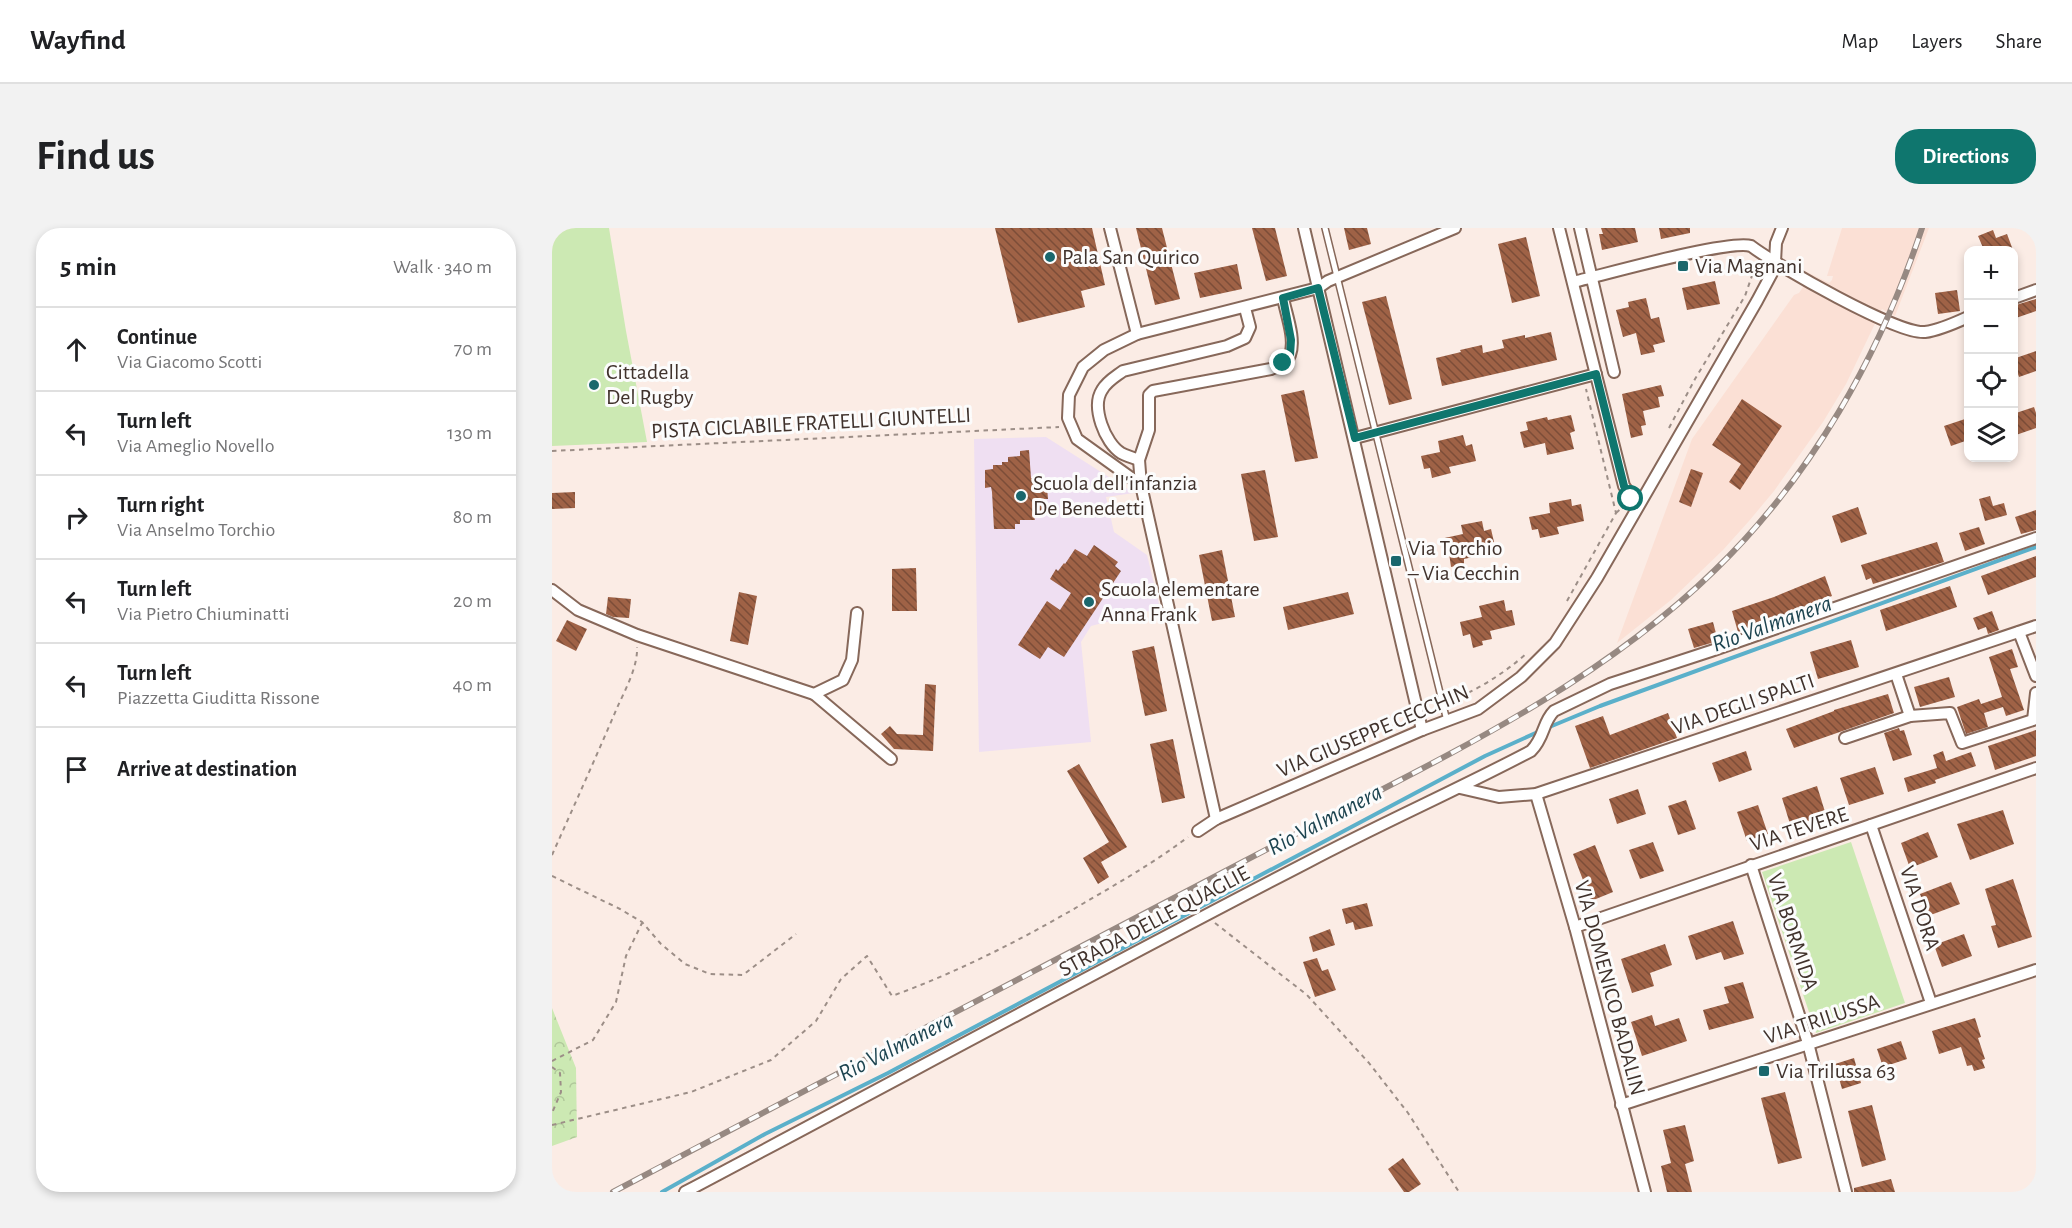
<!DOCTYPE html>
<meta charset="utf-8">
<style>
body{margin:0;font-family:"Alegreya Sans",sans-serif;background:#f2f2f2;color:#202124}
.controls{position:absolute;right:18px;top:18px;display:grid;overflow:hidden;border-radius:12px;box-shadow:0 3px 9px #0003}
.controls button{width:54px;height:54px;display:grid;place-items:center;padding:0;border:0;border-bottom:2px solid #e0e0e0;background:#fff;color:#202124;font:30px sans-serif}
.stop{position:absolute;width:18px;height:18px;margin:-14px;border:4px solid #0f766e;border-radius:50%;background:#fff}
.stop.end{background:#0f766e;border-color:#fff;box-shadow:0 2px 6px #0008}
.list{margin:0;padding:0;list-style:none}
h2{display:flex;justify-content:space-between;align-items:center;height:78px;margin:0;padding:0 24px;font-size:26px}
h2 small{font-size:20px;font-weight:400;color:#757577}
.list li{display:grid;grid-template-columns:39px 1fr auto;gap:18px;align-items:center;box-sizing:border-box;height:84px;padding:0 24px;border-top:2px solid #e0e0e0}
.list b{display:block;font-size:22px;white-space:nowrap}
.list p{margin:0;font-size:20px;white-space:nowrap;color:#757577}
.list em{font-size:20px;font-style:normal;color:#757577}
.icon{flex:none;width:33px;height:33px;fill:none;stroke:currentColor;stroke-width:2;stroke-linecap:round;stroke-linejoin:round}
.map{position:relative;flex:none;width:1484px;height:964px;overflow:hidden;border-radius:24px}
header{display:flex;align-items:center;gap:36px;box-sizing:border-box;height:84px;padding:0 30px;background:#fff;border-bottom:2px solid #e0e0e0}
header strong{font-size:28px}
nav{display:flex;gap:33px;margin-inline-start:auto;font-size:21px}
.intro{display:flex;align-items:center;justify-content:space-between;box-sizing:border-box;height:144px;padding:0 36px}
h1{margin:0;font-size:42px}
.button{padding:15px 27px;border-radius:24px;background:#0f766e;color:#fff;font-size:21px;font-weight:700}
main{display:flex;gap:36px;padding:0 36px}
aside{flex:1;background:#fff;border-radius:24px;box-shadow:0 3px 9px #0003}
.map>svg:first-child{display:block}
.built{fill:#fbe0d5}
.education{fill:#efdff2}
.grass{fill:#cce9b3}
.forest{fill:url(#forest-crowns)}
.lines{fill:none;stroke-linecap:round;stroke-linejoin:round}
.stream{stroke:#5bb0ca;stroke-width:4}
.building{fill:url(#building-back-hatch)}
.lane-casing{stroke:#87685a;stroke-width:8}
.street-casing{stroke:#87685a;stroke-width:14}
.path{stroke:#9c8e87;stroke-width:2;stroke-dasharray:4.5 4.5;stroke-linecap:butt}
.lane{stroke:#fff;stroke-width:5}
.street{stroke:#fff;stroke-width:10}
.rail-casing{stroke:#978982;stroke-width:6}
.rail{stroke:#fcfcfc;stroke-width:4;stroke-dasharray:11;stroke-linecap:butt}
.route{stroke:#0f766e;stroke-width:8}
.poi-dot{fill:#1a676d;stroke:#fcfcfc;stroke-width:2}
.labels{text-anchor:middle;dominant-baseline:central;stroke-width:6;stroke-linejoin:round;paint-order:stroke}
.poi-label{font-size:22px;fill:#40322c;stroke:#fcfcfc;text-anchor:start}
.street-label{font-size:22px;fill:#40322c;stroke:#fcfcfc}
.water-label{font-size:24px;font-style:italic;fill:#1d4450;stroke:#fcfcfc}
</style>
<header>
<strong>Wayfind</strong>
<nav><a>Map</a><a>Layers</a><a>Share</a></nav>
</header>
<div class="intro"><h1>Find us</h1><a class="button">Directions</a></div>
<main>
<aside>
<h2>5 min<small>Walk · 340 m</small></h2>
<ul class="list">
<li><svg class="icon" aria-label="ahead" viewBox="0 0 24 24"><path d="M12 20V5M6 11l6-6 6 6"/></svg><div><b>Continue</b><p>Via Giacomo Scotti</p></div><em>70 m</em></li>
<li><svg class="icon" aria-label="left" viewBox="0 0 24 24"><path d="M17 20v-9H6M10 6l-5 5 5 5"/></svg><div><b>Turn left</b><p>Via Ameglio Novello</p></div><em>130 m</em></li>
<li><svg class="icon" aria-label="right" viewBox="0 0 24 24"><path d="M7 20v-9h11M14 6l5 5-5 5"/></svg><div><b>Turn right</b><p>Via Anselmo Torchio</p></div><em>80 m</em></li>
<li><svg class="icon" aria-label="left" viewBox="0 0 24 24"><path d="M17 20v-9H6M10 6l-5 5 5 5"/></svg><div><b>Turn left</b><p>Via Pietro Chiuminatti</p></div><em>20 m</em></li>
<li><svg class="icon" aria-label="left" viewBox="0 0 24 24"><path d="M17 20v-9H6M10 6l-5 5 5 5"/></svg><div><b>Turn left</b><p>Piazzetta Giuditta Rissone</p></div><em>40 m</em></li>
<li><svg class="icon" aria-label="arrive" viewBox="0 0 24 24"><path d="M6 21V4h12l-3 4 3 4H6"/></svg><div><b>Arrive at destination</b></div></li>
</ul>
</aside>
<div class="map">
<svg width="1484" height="964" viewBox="0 0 1484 964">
<defs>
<pattern id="forest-crowns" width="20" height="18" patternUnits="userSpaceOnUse" patternTransform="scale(1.5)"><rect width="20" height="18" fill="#cce9b3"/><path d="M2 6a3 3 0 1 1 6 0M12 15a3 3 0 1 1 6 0" fill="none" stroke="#b0c89a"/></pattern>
<pattern id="building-back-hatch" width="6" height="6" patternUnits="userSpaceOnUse" patternTransform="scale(1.5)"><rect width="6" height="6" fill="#9f6246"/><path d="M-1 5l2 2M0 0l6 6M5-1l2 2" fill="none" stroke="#7c4d38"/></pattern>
</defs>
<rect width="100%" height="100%" fill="#fbece5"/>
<!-- built -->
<polygon class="built" points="1290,0 1377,0 1343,88 1330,81 1294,156 1271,194 1222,263 1197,293 1171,322 1119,372 1065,415 1140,211 1242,67 1247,65 1251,59 1253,43 1277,55 1280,52 1281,48 1275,48"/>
<!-- education -->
<polygon class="education" points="494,209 582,265 554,269 562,304 595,327 608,380 539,398 529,414 539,514 427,524 422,211"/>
<!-- grass -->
<g class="grass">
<polygon points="0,0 57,0 74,103 95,214 0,218"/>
<polygon points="1299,614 1353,775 1264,805 1210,644"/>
</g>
<!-- forest -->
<polygon class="forest" points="0,780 24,840 25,909 0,918"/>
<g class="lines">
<!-- stream -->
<g class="stream">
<polyline points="995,500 1048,478 1484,319"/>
<polyline points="110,964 213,906 336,845 933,528 988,503"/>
</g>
</g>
<!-- building -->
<g class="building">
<polygon points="443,0 540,0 553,57 529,63 533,79 466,95"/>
<polygon points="584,0 610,0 628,71 603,77"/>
<polygon points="700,0 723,0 735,48 714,53"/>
<polygon points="792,0 815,0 819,16 797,22"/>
<polygon points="1049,0 1083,0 1086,14 1050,22 1047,6 1051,6"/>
<polygon points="1107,0 1138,0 1138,5 1109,11"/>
<polygon points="1441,2 1444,10 1455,6 1461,22 1432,22 1426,8"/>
<polygon points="974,9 988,68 960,75 946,16"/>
<polygon points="685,36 690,61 648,70 642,45"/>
<polygon points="1163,53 1168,76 1135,82 1130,60"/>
<polygon points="1405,62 1408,83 1386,86 1383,65"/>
<polygon points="834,68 860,171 837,177 810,74"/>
<polygon points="1094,70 1099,91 1107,89 1113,114 1101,117 1103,124 1089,127 1084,105 1071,109 1064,82 1077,79 1076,74"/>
<polygon points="1484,71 1484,83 1461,91 1461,78"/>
<polygon points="999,104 1005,132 890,158 884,130 909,124 908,122 930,117 931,125 952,120 950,112 973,107 973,110"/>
<polygon points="1484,123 1484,143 1467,149 1461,131"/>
<polygon points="1109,157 1112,168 1106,169 1108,179 1091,183 1094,197 1089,198 1091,207 1079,210 1070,166"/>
<polygon points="752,162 766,230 743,234 729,167"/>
<polygon points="1190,171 1230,198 1188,262 1177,254 1189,236 1160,217"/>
<polygon points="1482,179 1484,185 1484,200 1461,208 1461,186"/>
<polygon points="1019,187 1023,203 1018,205 1022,221 995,227 993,215 972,220 968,204 976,202 974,194 995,189 996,192"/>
<polygon points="1416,190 1416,212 1399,218 1392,198"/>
<polygon points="911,207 914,218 920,216 924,233 897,239 899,245 880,250 878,240 872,241 869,228 888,224 886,213"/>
<polygon points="477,222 479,250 491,250 492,259 495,259 496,271 492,271 492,289 482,289 483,292 468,292 468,296 463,296 463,301 442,301 440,264 439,259 433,260 433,242 441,241 441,237 450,237 450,234 456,234 456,229 468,228 468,223"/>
<polygon points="1139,241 1151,245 1139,279 1127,274"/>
<polygon points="713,242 726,309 702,313 689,246"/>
<polygon points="23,264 23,280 0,281 0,265"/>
<polygon points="1438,268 1441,278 1452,275 1455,287 1433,293 1427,271"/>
<polygon points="1019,271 1020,278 1029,276 1032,293 1005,299 1007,306 988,310 986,301 980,302 977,289 998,285 997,275"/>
<polygon points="1306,279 1315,306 1289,315 1280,288"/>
<polygon points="1484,282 1484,302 1469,306 1463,289"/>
<polygon points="930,293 932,303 939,301 942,314 919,319 921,329 912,331 912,336 899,339 897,325 891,326 888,311 911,306 909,297"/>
<polygon points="1427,299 1433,316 1413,323 1407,305"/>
<polygon points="1385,314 1392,334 1321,356 1319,350 1314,352 1309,337"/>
<polygon points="542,317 566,334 563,338 569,343 512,429 496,419 488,431 466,417 495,373 508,382 519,365 498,351 504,341 506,343 512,335 513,336 523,321 535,328"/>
<polygon points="670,322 683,389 660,393 647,327"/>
<polygon points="1484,328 1484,349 1436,367 1429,348"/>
<polygon points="364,340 365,383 340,383 340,341"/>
<polygon points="1273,348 1280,368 1249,380 1249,381 1186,404 1180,383 1222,369"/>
<polygon points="1398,358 1405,379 1334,403 1328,382"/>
<polygon points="187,364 205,368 196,417 178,413"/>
<polygon points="796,364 802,386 736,402 731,379"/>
<polygon points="56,369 79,371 77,390 61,389 54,386"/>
<polygon points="952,372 954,383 960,382 963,397 938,403 940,411 930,413 931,417 921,420 918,406 911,408 908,394 930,389 927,378"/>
<polygon points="1440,383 1447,402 1436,406 1434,399 1426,402 1421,390"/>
<polygon points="15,392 35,401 24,423 4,413"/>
<polygon points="1161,394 1166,413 1142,420 1136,401"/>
<polygon points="1299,412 1307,439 1266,451 1258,424"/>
<polygon points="602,418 615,483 593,488 580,423"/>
<polygon points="1460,421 1466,439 1458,441 1472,482 1454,488 1451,479 1432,485 1436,499 1414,506 1405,479 1427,471 1429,476 1450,469 1437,429"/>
<polygon points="1397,449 1403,469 1368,479 1362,459"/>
<polygon points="373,456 384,457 381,523 342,521 329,506 338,498 345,506 371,507"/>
<polygon points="1336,466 1342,485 1242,520 1234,501 1282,483 1282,482"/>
<polygon points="1116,485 1125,510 1038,540 1023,498 1051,488 1058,507"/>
<polygon points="1347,500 1348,503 1352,502 1360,527 1341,533 1332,505"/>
<polygon points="1484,502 1484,528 1443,542 1436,518"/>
<polygon points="621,511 633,570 610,575 598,516"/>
<polygon points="1194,523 1200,542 1167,554 1160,535"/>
<polygon points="1391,523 1394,533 1419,524 1424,538 1383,552 1384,555 1356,564 1352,550 1385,540 1381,527"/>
<polygon points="527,536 575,619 549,634 557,649 546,656 531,630 557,614 515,543"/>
<polygon points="1323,539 1332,566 1297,577 1288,550"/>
<polygon points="1265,558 1274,587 1239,599 1230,570"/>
<polygon points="1086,561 1094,586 1065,596 1057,571"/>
<polygon points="1134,572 1144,601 1126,607 1116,578"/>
<polygon points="1206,577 1216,606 1195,613 1185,584"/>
<polygon points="1451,582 1462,616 1418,632 1405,596"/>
<polygon points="1376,604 1386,629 1358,640 1349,615"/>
<polygon points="1101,614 1112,643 1088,651 1077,622"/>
<polygon points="1043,617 1061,664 1039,673 1021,626"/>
<polygon points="1461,651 1480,709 1446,720 1439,698 1444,697 1433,661"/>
<polygon points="1399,654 1408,676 1376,688 1368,666"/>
<polygon points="815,675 821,698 803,702 801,694 794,696 790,681"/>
<polygon points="1181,693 1192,726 1172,732 1169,724 1144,732 1136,708"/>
<polygon points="778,701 783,717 761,724 757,709"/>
<polygon points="1412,706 1420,728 1390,739 1382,717"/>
<polygon points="1113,716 1120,737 1098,745 1102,758 1080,765 1069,731"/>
<polygon points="765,730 770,743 776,741 784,762 763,769 751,734"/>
<polygon points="1191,754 1202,790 1157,802 1151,782 1177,775 1172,759"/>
<polygon points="1100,787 1103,798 1127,790 1135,813 1090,828 1079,794"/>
<polygon points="1423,790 1429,809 1426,810 1433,831 1430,832 1433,840 1422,843 1420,837 1415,838 1409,819 1387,826 1380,803"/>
<polygon points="1349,813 1355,831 1331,839 1325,821"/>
<polygon points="1302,830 1309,855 1290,861 1283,836"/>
<polygon points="1233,864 1250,930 1226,936 1209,870"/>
<polygon points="1320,877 1334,932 1310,939 1296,883"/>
<polygon points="1133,897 1142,933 1133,936 1140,964 1115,964 1109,938 1119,935 1111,902"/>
<polygon points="851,930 869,956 857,964 852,964 836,941"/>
<polygon points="1339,951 1343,964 1302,964 1302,960"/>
</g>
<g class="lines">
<defs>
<polyline id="lane" points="773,0 895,493"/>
<g id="street">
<polyline points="558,0 585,106"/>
<polyline points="752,0 870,502"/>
<polyline points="1007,0 1072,258 1086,277"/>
<polyline points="1028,0 1062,144"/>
<path d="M1021 54C1051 47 1178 11 1199 18 1224 37 1346 107 1373 104 1388 102 1403 95 1416 89"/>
<polyline points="1462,70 1484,62"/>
<path d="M693 80 698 99 693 110 675 118 571 143C563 149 555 153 550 162 539 179 553 215 569 225 575 228 581 230 587 232L597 202V167L601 163 719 141C726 138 735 135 738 127 744 111 734 86 731 70"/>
<polyline points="803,210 1044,146"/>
<polyline points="587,232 589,257 664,591"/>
<polyline points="589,257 525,211 516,190 517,167 531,139 552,122 585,106 766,60 776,53 903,0"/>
<polyline points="0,362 26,382 85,407 262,466 291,452 300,432 305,385"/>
<polyline points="1467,404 1484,448"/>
<polyline points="1344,446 1358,488"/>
<polyline points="262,466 339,531"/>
<polyline points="1293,510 1358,488 1398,485 1410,515 1481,492 1484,465"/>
<polyline points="908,560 947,569 984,566 1484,398"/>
<polyline points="984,566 1023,699 1093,964"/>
<polyline points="1319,597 1379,775"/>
<polyline points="646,603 664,591 870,502 926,481 969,449 1003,415 1045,350 1205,73 1220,45 1223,34 1224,15 1230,0"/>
<polyline points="1199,637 1256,815 1294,964"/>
<polyline points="1023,699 1484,540"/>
<polyline points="1069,877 1484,742"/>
<path d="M133 964C341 854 547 742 756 634 830 595 905 562 979 523 993 509 990 495 1002 483L1058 456 1159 423 1484 310"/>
</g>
</defs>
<!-- lane casing -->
<use href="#lane" class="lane-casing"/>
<!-- street casing -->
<use href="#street" class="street-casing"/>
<!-- path -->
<g class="path">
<polyline points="1117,200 1143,151 1193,68 1204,36"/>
<polyline points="0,223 507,199"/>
<polyline points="1064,285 1073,277"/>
<polyline points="1015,373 1064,285 1034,161"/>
<path d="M900 472C927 461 951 446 974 426"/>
<path d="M0 627C22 578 44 529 65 480 73 462 86 439 85 419"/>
<polyline points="0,648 68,681 90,694 109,716 133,736 158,746 191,747 244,706"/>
<polyline points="663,695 755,767 817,835 856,885 907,964"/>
<polyline points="0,833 41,812 64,774 74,728 90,695"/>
<polyline points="0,839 8,845 9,864 0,885"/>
<path d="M0 897 139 864 219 832 264 793 289 751 315 728 340 768C406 744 471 711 532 675 568 654 603 634 636 609"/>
</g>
<!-- lane -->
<use href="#lane" class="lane"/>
<!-- street -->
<use href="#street" class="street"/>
<defs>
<path id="rail" d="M61 964C281 847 503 733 723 617 876 536 1038 464 1163 342 1260 248 1328 127 1370 0"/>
</defs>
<!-- rail casing -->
<use href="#rail" class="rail-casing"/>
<!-- rail -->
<use href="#rail" class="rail"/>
</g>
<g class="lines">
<!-- route -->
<polyline class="route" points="731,135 738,127 739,112 731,70 766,60 803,210 1044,146 1072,258 1079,271"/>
</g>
<!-- markers -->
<g class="poi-dot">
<circle cx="498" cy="29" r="6"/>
<rect x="1125" y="32" width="12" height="12" rx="3"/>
<circle cx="42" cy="157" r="6"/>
<circle cx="469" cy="268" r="6"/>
<rect x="838" y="327" width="12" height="12" rx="3"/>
<circle cx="537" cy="374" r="6"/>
<rect x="1206" y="837" width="12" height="12" rx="3"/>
</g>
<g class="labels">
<!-- poi labels -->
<g class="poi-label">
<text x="510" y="29">Pala San Quirico</text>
<text x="1143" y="38">Via Magnani</text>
<text x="54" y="144">Cittadella<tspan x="54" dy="25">Del Rugby</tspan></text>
<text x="481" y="255">Scuola dell'infanzia<tspan x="481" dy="25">De Benedetti</tspan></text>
<text x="856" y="320">Via Torchio<tspan x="856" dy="25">– Via Cecchin</tspan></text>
<text x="549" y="361">Scuola elementare<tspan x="549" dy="25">Anna Frank</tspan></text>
<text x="1224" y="843">Via Trilussa 63</text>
</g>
<!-- street labels -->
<g class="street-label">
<text transform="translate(259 195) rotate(-3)">PISTA CICLABILE FRATELLI GIUNTELLI</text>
<text transform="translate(1191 476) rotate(-19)">VIA DEGLI SPALTI</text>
<text transform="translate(821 503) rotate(-23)">VIA GIUSEPPE CECCHIN</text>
<text transform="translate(1247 601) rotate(-18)">VIA TEVERE</text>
<text transform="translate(1368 680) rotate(72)">VIA DORA</text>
<text transform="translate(602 693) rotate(-28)">STRADA DELLE QUAGLIE</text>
<text transform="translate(1241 704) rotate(72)">VIA BORMIDA</text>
<text transform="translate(1058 760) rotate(75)">VIA DOMENICO BADALIN</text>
<text transform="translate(1270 791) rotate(-18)">VIA TRILUSSA</text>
</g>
<!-- water labels -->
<g class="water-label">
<text transform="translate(1220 396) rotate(-20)">Rio Valmanera</text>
<text transform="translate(773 592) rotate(-28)">Rio Valmanera</text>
<text transform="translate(344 819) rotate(-27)">Rio Valmanera</text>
</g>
</g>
</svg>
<div class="controls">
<button>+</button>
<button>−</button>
<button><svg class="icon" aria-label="locate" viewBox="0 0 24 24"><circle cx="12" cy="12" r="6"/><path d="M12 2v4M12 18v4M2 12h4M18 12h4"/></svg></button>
<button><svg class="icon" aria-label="layers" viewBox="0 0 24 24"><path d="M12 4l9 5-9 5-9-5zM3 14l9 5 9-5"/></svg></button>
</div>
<div class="stop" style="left:1079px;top:271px"></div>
<div class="stop end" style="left:731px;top:135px"></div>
</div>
</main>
